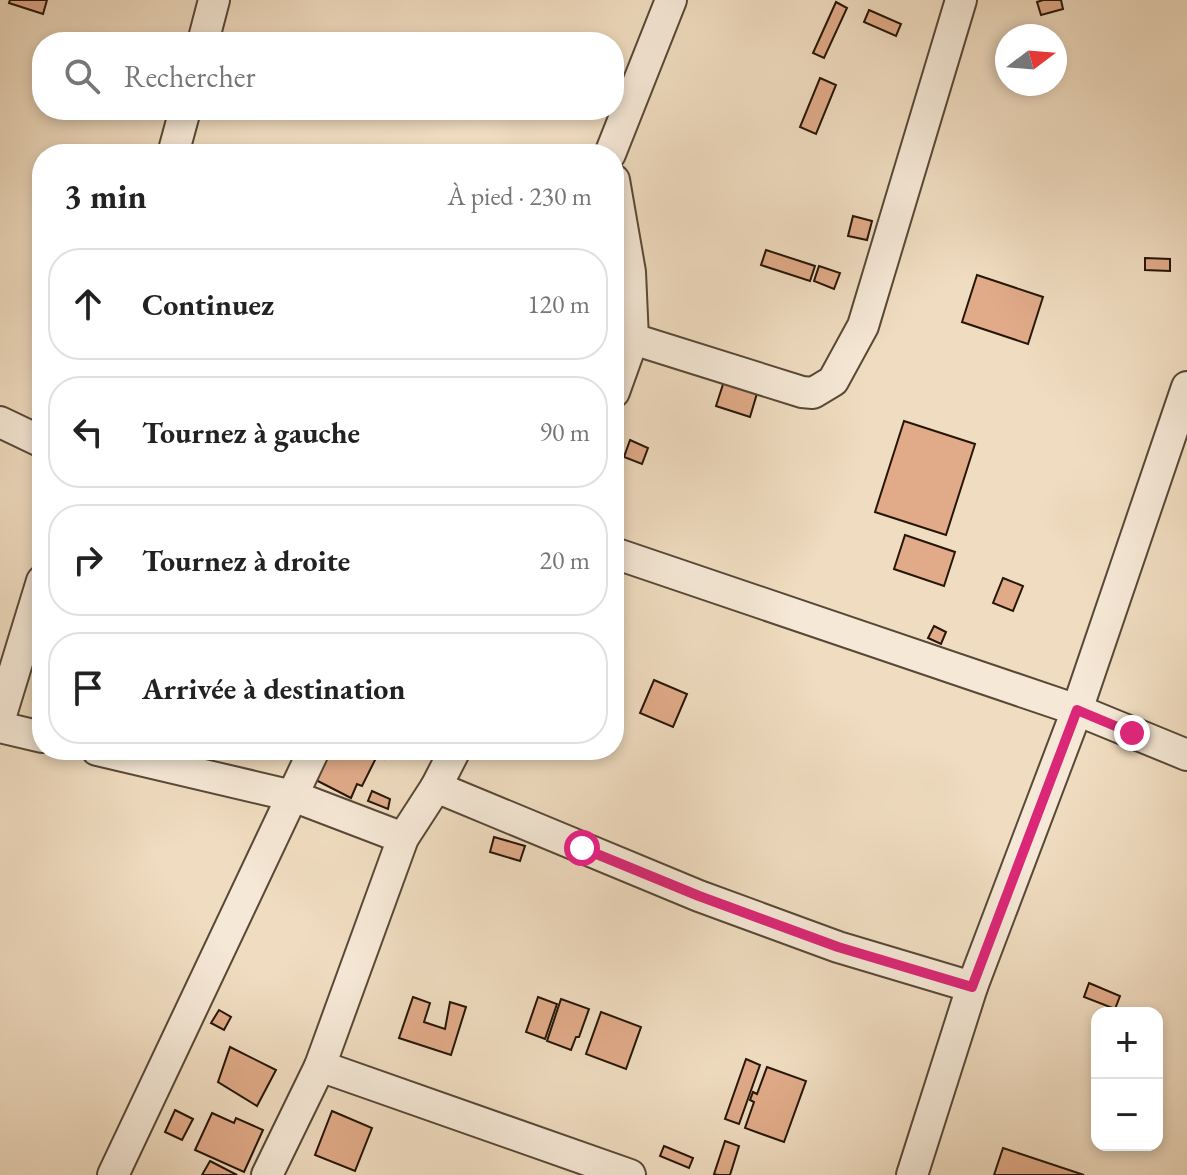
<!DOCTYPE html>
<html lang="fr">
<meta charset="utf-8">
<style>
body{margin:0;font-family:"EB Garamond",serif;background:#f6f6f6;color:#222}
.controls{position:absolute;right:24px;bottom:24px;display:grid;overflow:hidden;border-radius:16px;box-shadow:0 4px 12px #0003}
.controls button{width:72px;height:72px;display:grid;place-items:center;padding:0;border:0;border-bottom:2px solid #e0e0e0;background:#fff;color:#222;font:40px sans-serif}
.compass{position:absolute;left:995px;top:24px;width:72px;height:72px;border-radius:50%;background:#fff;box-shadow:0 4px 12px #0003;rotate:74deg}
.stop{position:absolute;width:24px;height:24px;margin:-18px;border:6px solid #db2777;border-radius:50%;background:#fff}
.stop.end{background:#db2777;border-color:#fff;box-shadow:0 2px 8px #0008}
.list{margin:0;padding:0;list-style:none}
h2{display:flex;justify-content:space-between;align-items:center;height:104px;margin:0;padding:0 32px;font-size:34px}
h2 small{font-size:26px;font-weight:400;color:#767676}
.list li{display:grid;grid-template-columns:52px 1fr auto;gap:24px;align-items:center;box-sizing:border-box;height:112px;margin:0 16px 16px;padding:0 16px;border:2px solid #e0e0e0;border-radius:32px}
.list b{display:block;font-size:30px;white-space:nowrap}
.list em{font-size:26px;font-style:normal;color:#767676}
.icon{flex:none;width:44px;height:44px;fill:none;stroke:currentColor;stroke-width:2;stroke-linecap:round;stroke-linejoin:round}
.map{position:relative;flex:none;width:1187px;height:1175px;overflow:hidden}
.search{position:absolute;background:#fff;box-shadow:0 4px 12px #0003;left:32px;top:32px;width:592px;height:88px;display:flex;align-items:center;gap:20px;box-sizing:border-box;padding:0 28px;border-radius:32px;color:#767676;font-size:30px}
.panel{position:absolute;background:#fff;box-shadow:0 4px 12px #0003;left:32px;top:144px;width:592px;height:616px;border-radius:32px}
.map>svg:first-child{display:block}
.building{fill:#e1ab89;stroke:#261608;stroke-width:2}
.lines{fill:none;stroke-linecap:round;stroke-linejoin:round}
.minor-casing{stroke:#584836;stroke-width:34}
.minor{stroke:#f5e8d6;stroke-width:30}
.route{stroke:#db2777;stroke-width:10}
</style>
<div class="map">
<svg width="1187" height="1175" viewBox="0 0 1187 1175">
<rect width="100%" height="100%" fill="#f0dcc0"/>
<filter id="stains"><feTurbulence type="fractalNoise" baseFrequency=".0025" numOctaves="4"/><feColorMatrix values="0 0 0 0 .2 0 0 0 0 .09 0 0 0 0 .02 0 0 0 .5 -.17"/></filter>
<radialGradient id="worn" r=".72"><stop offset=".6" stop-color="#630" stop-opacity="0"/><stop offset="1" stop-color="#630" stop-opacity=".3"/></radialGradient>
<!-- building -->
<g class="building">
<polygon points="10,0 47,0 43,14 9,3"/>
<polygon points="1043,0 1061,0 1063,9 1041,15 1037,2"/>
<polygon points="836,2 847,8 824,58 813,53"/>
<polygon points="869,10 901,24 896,36 864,22"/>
<polygon points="820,78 836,85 816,134 800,127"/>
<polygon points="853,216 872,221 867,240 848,236"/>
<polygon points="766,250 815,266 810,281 761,265"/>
<polygon points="1145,258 1170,259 1170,271 1145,270"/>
<polygon points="819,266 840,273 834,289 814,281"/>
<polygon points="977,275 1043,297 1028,344 962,322"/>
<polygon points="725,378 758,390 750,417 716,406"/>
<polygon points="904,421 975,444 946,535 875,512"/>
<polygon points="630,440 648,448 642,464 624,457"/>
<polygon points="905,535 955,552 944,586 894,569"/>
<polygon points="1003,578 1023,586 1013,611 993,603"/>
<polygon points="934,626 946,632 941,644 928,638"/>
<polygon points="654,680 687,694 673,727 640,713"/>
<polygon points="320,750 389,750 384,759 377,756 362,786 357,784 351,798 308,776"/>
<polygon points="372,791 390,799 388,809 368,801"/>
<polygon points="494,837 525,846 520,861 490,852"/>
<polygon points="1089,983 1120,996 1115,1009 1084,997"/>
<polygon points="413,997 430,1003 424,1022 445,1029 450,1002 466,1007 451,1055 399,1038"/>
<polygon points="538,997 557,1004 545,1039 526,1032"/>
<polygon points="561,999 589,1009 579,1037 576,1037 571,1050 547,1041"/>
<polygon points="219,1010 231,1017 224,1030 211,1023"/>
<polygon points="601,1012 641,1027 626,1069 586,1054"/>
<polygon points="230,1047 276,1070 257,1106 218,1082"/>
<polygon points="746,1059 760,1065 739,1124 725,1119"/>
<polygon points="767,1067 806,1081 784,1142 745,1128 754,1102 750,1100 753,1092 757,1094"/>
<polygon points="175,1110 193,1119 182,1140 165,1132"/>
<polygon points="332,1111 372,1128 355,1171 315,1155"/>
<polygon points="212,1113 234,1123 236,1118 263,1130 244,1172 195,1150"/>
<polygon points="725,1141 739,1146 730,1175 718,1175 714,1174"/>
<polygon points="664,1146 693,1158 689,1168 660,1156"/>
<polygon points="1003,1148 1084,1175 994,1175"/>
<polygon points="210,1161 237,1175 202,1175"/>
</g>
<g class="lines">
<defs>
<g id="minor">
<polyline points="203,42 214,0"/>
<polyline points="173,154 185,110"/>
<polyline points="610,154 671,0"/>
<polyline points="614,180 630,272 633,339 614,392"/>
<polyline points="633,339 802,392 813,393 833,381 863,326 961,0"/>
<polyline points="0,422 42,442"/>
<polyline points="614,553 1077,710 1187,755"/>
<polyline points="0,718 42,581"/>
<polyline points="0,727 42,737"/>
<polyline points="97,750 293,796 403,838"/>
<polyline points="436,787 699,896 838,947 972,987"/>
<polyline points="320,1066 630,1175"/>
<polyline points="113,1175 314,750"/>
<polyline points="267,1175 320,1066 403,838 436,787 455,750"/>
<polyline points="912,1175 972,987 1077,710 1187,387"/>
</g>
</defs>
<!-- minor casing -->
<use href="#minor" class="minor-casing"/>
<!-- minor -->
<use href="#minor" class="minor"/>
</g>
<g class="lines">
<!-- route -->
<polyline class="route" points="582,848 699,896 838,947 972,987 1077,710 1132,733"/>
</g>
<rect width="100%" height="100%" filter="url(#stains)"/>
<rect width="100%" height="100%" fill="url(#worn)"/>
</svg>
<div class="controls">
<button>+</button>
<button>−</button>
</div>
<svg class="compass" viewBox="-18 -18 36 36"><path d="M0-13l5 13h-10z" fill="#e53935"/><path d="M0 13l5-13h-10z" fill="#767676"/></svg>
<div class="stop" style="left:582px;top:848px"></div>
<div class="stop end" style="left:1132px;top:733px"></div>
<div class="search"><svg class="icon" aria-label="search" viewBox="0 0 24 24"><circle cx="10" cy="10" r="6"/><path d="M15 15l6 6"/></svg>Rechercher</div>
<section class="panel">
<h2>3 min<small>À pied · 230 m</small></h2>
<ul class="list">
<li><svg class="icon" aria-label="ahead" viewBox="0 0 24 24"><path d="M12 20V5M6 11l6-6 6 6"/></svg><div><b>Continuez</b></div><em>120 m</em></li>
<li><svg class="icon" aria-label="left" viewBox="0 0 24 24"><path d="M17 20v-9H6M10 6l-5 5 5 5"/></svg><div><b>Tournez à gauche</b></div><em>90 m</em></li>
<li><svg class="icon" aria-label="right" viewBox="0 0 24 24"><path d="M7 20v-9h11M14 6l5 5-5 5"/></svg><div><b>Tournez à droite</b></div><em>20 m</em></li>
<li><svg class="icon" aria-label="arrive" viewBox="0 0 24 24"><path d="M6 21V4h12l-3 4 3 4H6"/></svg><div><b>Arrivée à destination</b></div></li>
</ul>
</section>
</div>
